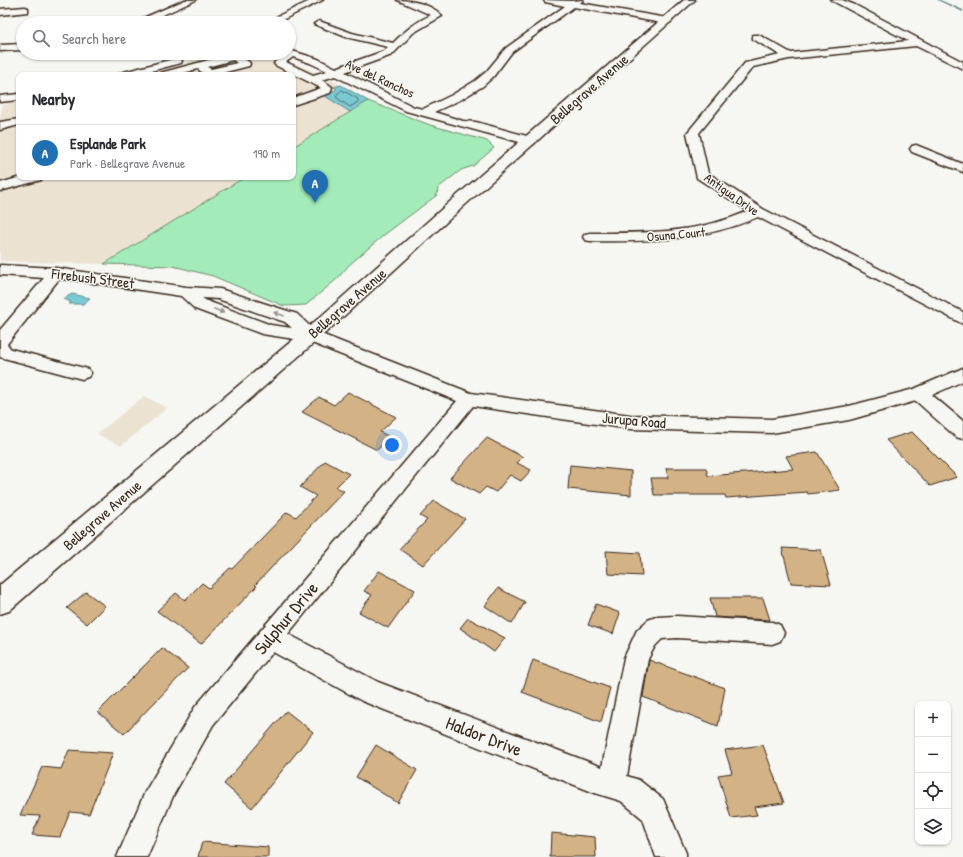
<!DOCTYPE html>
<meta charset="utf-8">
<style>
body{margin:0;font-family:"Patrick Hand",sans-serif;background:#f7f7f7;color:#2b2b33}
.controls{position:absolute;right:12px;bottom:12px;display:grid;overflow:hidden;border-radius:8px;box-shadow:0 1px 3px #0004}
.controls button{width:36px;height:36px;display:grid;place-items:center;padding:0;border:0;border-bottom:1px solid #e1e1e2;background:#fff;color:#2b2b33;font:20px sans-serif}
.you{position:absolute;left:392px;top:445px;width:14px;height:14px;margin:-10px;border:3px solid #fff;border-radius:50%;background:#1a73e8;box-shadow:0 0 0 6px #1a73e833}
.badge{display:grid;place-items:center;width:26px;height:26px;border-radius:50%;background:#1f6fb2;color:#fff;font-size:13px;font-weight:700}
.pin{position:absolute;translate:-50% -33px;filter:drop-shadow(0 1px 2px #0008)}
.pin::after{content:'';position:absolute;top:21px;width:14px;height:12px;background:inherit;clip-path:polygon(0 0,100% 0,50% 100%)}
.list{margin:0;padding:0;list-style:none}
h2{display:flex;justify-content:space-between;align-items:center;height:52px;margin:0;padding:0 16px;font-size:17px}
h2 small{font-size:13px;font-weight:400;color:#7c7c81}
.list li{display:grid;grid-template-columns:26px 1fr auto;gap:12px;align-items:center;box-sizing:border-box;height:56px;padding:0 16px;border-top:1px solid #e1e1e2}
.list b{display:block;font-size:15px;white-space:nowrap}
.list p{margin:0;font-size:13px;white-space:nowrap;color:#7c7c81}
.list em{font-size:13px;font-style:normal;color:#7c7c81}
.icon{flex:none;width:22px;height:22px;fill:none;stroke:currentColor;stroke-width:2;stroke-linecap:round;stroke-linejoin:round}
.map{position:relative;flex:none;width:963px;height:857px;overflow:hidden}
.search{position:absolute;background:#fff;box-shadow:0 1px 3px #0004;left:16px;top:16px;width:280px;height:44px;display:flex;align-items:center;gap:10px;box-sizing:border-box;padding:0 14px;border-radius:22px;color:#7c7c81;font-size:15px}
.panel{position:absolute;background:#fff;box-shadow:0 1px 3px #0004;left:16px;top:72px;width:280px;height:108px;border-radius:8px}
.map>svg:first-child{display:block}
.built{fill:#ece2d2}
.green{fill:#a3ecba;stroke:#6f8b6c}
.water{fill:#7acad4;stroke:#618a8b}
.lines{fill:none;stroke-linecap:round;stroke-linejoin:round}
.shore{stroke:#546a67;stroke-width:1}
.stream{fill:#618a8b;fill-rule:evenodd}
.building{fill:#d3b286;stroke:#3b2a1e}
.minor-casing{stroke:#3b2a1e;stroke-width:3}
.major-casing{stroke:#3b2a1e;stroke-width:3}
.minor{fill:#f6f6f2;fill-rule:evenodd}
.major{fill:#f6f6f2;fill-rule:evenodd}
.oneway{fill:#989088}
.labels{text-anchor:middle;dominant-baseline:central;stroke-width:3;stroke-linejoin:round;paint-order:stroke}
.far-street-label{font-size:13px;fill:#3b2a1e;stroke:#f6f6f2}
.street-label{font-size:15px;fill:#3b2a1e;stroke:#f6f6f2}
.near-street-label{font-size:18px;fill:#3b2a1e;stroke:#f6f6f2}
</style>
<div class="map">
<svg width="963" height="857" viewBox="0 0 963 857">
<rect width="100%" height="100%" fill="#f6f6f2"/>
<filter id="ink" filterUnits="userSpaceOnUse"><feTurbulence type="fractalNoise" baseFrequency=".025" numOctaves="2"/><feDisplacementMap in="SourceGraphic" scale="8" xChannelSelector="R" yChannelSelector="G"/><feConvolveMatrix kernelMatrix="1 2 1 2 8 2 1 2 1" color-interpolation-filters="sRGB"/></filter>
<g filter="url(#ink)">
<!-- built -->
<g class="built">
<polygon points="215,53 265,53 313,71 341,85 335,87 337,89 333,93 326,96 350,112 293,147 293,75 146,75"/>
<polygon points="19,101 19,177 245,177 104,264 0,261 0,115 3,105"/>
<polygon points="144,396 167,408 121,446 97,434"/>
</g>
<!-- green -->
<polygon class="green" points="368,101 430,125 487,141 494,148 473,166 461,170 438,188 437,195 384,235 349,265 337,279 306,305 284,306 213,276 173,266 104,264 245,177 293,177 293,147"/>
<!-- water -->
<g class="water">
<polygon points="341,85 368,101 350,112 325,96 337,89 334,87"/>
<polygon points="72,294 90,298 83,304 69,304 71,302 63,299"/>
</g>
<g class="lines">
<!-- shore -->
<polygon class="shore" points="342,90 358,99 358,102 350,107 337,98 336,96"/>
<!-- stream -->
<polygon class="stream" points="937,0 940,0 963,10 963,12"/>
</g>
<!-- building -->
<g class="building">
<polygon points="348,392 396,417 380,432 390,437 377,450 302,412 319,397 334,405"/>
<polygon points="912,432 957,477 930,486 886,440"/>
<polygon points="487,438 523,457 517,463 531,470 521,481 510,475 496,492 486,487 479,494 450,478"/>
<polygon points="817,452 840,490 808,494 807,492 726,498 725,495 654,495 651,478 668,478 666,468 706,468 708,476 793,469 786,456"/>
<polygon points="325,461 349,474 336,487 344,491 255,585 257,586 201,644 157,611 176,593 185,600 202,583 209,588 230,568 232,569 287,512 296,517 316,496 300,487"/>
<polygon points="570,465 631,471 631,495 568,489"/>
<polygon points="434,501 465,519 423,565 399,549 427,520 420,516"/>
<polygon points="782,548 821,550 831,585 791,583"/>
<polygon points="606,551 640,553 642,576 608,574"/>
<polygon points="379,571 415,590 388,628 359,612 372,595 364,591"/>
<polygon points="498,588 525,602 512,624 485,606"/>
<polygon points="86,592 105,606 87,624 67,608"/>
<polygon points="710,598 763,598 770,620 715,617"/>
<polygon points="596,604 620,613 613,634 588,625"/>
<polygon points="468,618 505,638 494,652 460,628"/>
<polygon points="162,648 188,668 124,734 98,712"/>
<polygon points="533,660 610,688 601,722 522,692"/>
<polygon points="649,660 725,688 718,726 643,697"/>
<polygon points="286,711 313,732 252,808 224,784"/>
<polygon points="376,745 417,770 398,803 356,777"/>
<polygon points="763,745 784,803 754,807 757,815 731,818 718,775 732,773 725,750"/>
<polygon points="69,750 113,753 89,814 70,812 60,837 32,835 40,816 20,815 42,767 61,769"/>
<polygon points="551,833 595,837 596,857 550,857"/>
<polygon points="202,842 268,847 268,857 198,857"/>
</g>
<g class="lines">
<defs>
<g id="minor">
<polygon points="185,0 196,0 145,23 132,23"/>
<polygon points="312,0 323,0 276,23 263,23"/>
<path d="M397 0C411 0 432 4 442 16L413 33 392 55 345 72 414 107 423 109 452 95 475 81 486 72 506 48 565 6 545 2 544 0 571 1 583 0 580 3 667 18 672 21 667 24 574 7 512 52 493 77 483 86 460 100 434 112 463 121 476 122 534 138 536 141 534 144 530 145 406 111 335 76 322 80 332 87 330 93 293 105V98L321 88 275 65 274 63 284 53H289V50L318 59 336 68 384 51 388 47 346 37 314 24 319 21 352 33 393 43C405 31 415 22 431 15ZM293 57 310 63 327 71 313 75 286 62Z"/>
<path d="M831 0H842L855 5 963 62V69L916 46 789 59 753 67 699 133 708 173 763 209 963 312V324L758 217C703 241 648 242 590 241L585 240 583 237 585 234 590 233C645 233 697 234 748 211L697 178 687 133 745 63 780 55 753 39V35H759L791 53 908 41Z"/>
<polygon points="25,7 28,8 28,12 0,15 0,9"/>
<polygon points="23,44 23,50 0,51 0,45"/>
<path d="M235 53 249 62 250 64 249 66 214 75H205L198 69 176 75H159L160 73ZM233 60 237 63 211 69 207 67Z"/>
<polygon points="177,58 181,59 182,61 181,63 136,75 119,75 120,73"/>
<polygon points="19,94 19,100 0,102 0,96"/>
<polygon points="19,119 19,125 0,130 0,122"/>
<polygon points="916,145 963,164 963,172 912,152 910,149 912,146"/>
<polygon points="21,177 42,177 41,180 0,191 0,183"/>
<path d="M0 265 56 268 186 287 220 289 297 314 316 332 471 393 630 415 772 419 849 406 914 389 963 368V381L932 395 963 421V439L956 437 916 401 849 420 772 433 630 429 473 406 288 634 378 682 602 767 624 658 637 630 648 620 656 617 677 616 772 622 780 625 784 633 780 641 772 644 677 638 662 639 655 646 648 659 627 776 639 780 663 799 686 853V857H656L643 819 621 801 595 793 362 701 273 652 213 725 174 794 147 857H117L145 792 195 707 457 401 307 341 262 334 195 309 181 296 73 280 59 279 7 344 11 349 88 369 91 373 88 377 82 379 0 357V330L44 278 0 275ZM202 298 218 299 285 322 292 328 271 325 207 301Z"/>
</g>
<polygon id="major" points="684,0 695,0 465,205 332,327 9,611 0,614 0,585 318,319 453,199"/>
</defs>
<!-- minor casing -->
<use href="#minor" class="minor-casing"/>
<!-- major casing -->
<use href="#major" class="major-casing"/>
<!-- minor -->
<use href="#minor" class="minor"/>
<!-- major -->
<use href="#major" class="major"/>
</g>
<!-- one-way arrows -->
<defs><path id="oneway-solid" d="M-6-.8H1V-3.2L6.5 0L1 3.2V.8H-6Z"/></defs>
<g class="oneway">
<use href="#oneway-solid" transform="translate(219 311) rotate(21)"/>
<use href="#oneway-solid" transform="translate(279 314) rotate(-161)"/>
</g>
</g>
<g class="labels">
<!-- far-street labels -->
<g class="far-street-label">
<text transform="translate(380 78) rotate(25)">Ave del Ranchos</text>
<text transform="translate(732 194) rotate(35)">Antigua Drive</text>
<text transform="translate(676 234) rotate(-5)">Osuna Court</text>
</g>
<!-- street labels -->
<g class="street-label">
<text transform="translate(589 89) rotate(-41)">Bellegrave Avenue</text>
<text transform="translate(93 278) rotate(7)">Firebush Street</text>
<text transform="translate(347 303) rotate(-41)">Bellegrave Avenue</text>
<text transform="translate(634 420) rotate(5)">Jurupa Road</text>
<text transform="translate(102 515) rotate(-41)">Bellegrave Avenue</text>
</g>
<!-- near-street labels -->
<g class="near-street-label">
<text transform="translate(286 618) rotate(-50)">Sulphur Drive</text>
<text transform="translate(484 736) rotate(21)">Haldor Drive</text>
</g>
</g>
</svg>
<div class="controls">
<button>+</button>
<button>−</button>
<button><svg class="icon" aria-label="locate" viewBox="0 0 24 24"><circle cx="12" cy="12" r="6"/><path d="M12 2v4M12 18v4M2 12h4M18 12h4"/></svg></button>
<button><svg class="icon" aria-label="layers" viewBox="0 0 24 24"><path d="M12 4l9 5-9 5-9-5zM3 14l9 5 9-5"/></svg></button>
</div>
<div class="you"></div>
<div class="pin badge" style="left:315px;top:203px">A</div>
<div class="search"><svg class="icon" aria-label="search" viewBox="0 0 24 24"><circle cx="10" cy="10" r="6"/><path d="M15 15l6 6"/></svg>Search here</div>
<section class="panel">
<h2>Nearby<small></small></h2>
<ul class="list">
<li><span class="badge">A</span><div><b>Esplande Park</b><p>Park · Bellegrave Avenue</p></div><em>190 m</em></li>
</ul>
</section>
</div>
